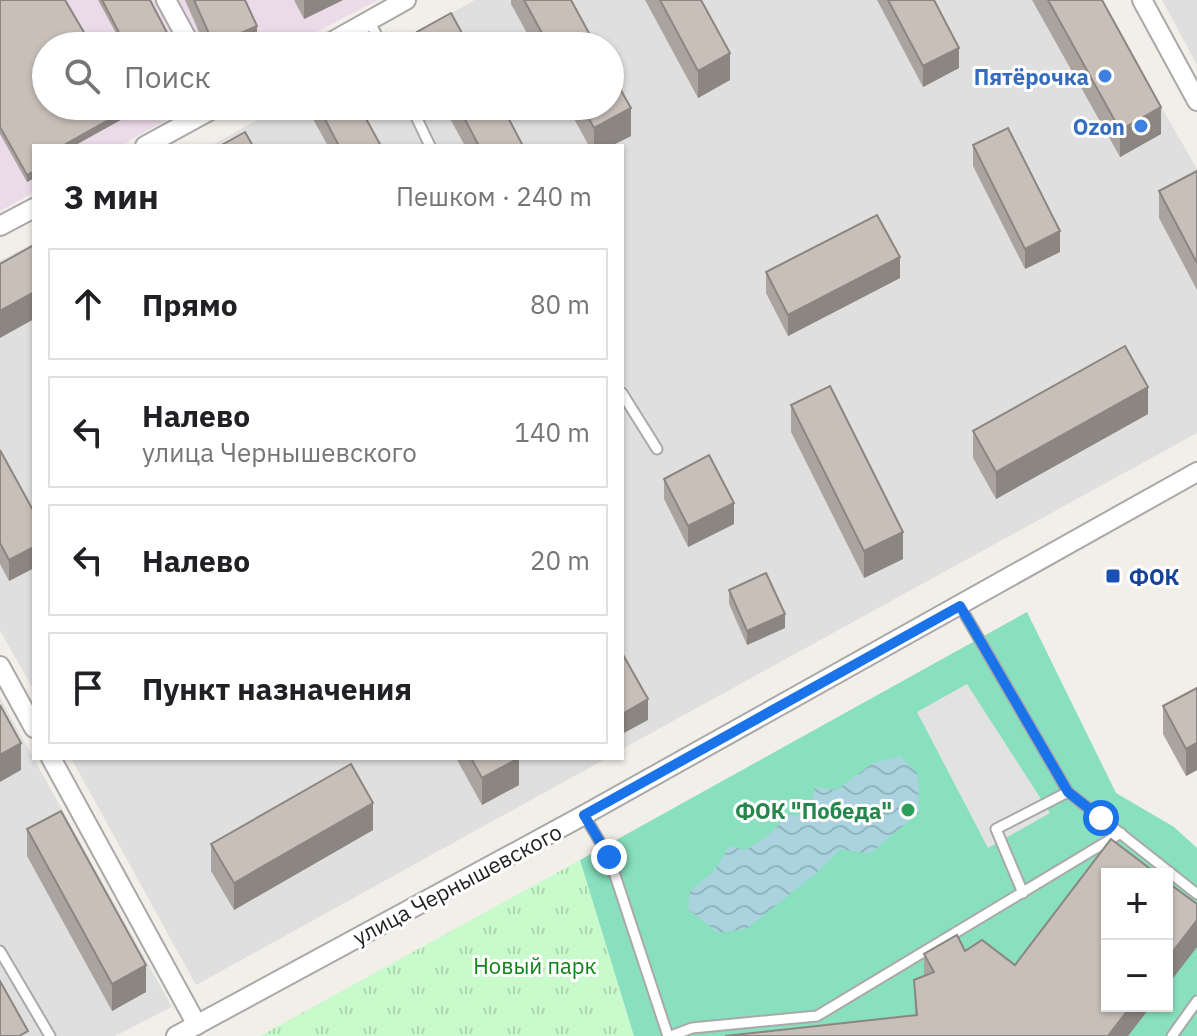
<!DOCTYPE html>
<html lang="ru">
<meta charset="utf-8">
<style>
body{margin:0;font-family:"IBM Plex Sans",sans-serif;background:#f6f6f6;color:#202124}
.controls{position:absolute;right:24px;bottom:24px;display:grid;overflow:hidden;border-radius:0px;box-shadow:0 2px 6px #0004}
.controls button{width:72px;height:72px;display:grid;place-items:center;padding:0;border:0;border-bottom:2px solid #e0e0e0;background:#fff;color:#202124;font:40px sans-serif}
.stop{position:absolute;width:24px;height:24px;margin:-18px;border:6px solid #1a73e8;border-radius:50%;background:#fff}
.stop.end{background:#1a73e8;border-color:#fff;box-shadow:0 2px 8px #0008}
.list{margin:0;padding:0;list-style:none}
h2{display:flex;justify-content:space-between;align-items:center;height:104px;margin:0;padding:0 32px;font-size:34px}
h2 small{font-size:26px;font-weight:400;color:#757577}
.list li{display:grid;grid-template-columns:52px 1fr auto;gap:24px;align-items:center;box-sizing:border-box;height:112px;margin:0 16px 16px;padding:0 16px;border:2px solid #e0e0e0;border-radius:0px}
.list b{display:block;font-size:30px;white-space:nowrap}
.list p{margin:0;font-size:26px;white-space:nowrap;color:#757577}
.list em{font-size:26px;font-style:normal;color:#757577}
.icon{flex:none;width:44px;height:44px;fill:none;stroke:currentColor;stroke-width:2;stroke-linecap:round;stroke-linejoin:round}
.map{position:relative;flex:none;width:1197px;height:1036px;overflow:hidden}
.search{position:absolute;background:#fff;box-shadow:0 2px 6px #0004;left:32px;top:32px;width:592px;height:88px;display:flex;align-items:center;gap:20px;box-sizing:border-box;padding:0 28px;border-radius:44px;color:#757577;font-size:30px}
.panel{position:absolute;background:#fff;box-shadow:0 2px 6px #0004;left:32px;top:144px;width:592px;height:616px;border-radius:0px}
.map>svg:first-child{display:block}
.residential{fill:#e0dfdf}
.industrial{fill:#ebdbe8}
.park{fill:url(#park-tufts)}
.pitch{fill:#88e0be;fill-rule:evenodd}
.parking{fill:#e2e2e2}
.water{fill:url(#water-waves)}
.lines{fill:none;stroke-linecap:round;stroke-linejoin:round}
.lane-casing{stroke:#a9a9a9;stroke-width:13}
.street-casing{stroke:#a9a9a9;stroke-width:22}
.lane{stroke:#fff;stroke-width:9}
.street{stroke:#fff;stroke-width:18}
.wall{fill:#aba49e}
.shaded-wall{fill:#8b8681}
.building{fill:#c7bfb8;stroke:#8b8681;stroke-width:2}
.route{stroke:#1a73e8;stroke-width:10}
.shop-dot{fill:#3f7fe0;stroke:#fff;stroke-width:3}
.transit-dot{fill:#1a4fb4;stroke:#fff;stroke-width:3}
.leisure-dot{fill:#2e9e5b;stroke:#fff;stroke-width:3}
.labels{text-anchor:middle;dominant-baseline:central;stroke-width:6;stroke-linejoin:round;paint-order:stroke}
.shop-label{font-size:22px;font-weight:bold;fill:#366cbe;stroke:#fff;text-anchor:end}
.transit-label{font-size:22px;font-weight:bold;fill:#164399;stroke:#fff;text-anchor:start}
.leisure-label{font-size:22px;font-weight:bold;fill:#27864d;stroke:#fff;text-anchor:end}
.street-label{font-size:22px;fill:#222;stroke:#fff}
.park-label{font-size:22px;fill:#0c8416;stroke:#fff}
</style>
<div class="map">
<svg width="1197" height="1036" viewBox="0 0 1197 1036">
<defs>
<pattern id="park-tufts" width="24" height="20" patternUnits="userSpaceOnUse" patternTransform="scale(2)"><rect width="24" height="20" fill="#c8facc"/><path d="M3 7l-1-3M5 7V3M7 7l1-3M15 17l-1-3M17 17v-4M19 17l1-3" fill="none" stroke="#acd6af"/></pattern>
<pattern id="water-waves" width="16" height="10" patternUnits="userSpaceOnUse" patternTransform="scale(2)"><rect width="16" height="10" fill="#aad3df"/><path d="M0 5q4-4 8 0t8 0" fill="none" stroke="#92b5bf"/></pattern>
</defs>
<rect width="100%" height="100%" fill="#f2efe9"/>
<!-- residential -->
<g class="residential">
<polygon points="475,0 1100,0 1197,169 1197,433 622,749 622,146 210,146 283,106 610,106 610,46 392,46"/>
<polygon points="1162,0 1197,0 1197,65"/>
<polygon points="34,243 34,691 0,630 0,261"/>
<polygon points="0,698 172,1007 115,1036 0,1036"/>
<polygon points="71,758 607,758 196,985"/>
</g>
<!-- industrial -->
<g class="industrial">
<polygon points="0,0 157,0 181,46 46,46 46,106 192,106 119,146 34,146 34,192 0,211"/>
<polygon points="178,0 378,0 289,46 201,46"/>
</g>
<!-- park -->
<polygon class="park" points="580,860 634,1036 260,1036"/>
<!-- pitch -->
<path class="pitch" d="M1027 612 1116 793 1174 827 1197 848V1036H634L580 860ZM1107 874H1167V1006H1107Z"/>
<!-- parking -->
<polygon class="parking" points="967,684 1050,813 988,848 917,712"/>
<!-- water -->
<polygon class="water" points="900,756 918,774 919,813 869,854 840,849 815,874 746,929 718,933 688,909 690,891 715,870 729,846 746,850 772,832 788,814 808,816 815,787 837,790 873,763"/>
<g class="lines">
<defs>
<g id="lane">
<polyline points="369,20 382,46"/>
<polyline points="411,106 430,146"/>
<polyline points="622,393 657,449"/>
<polyline points="960,606 1068,792 1197,894"/>
<polyline points="584,815 609,857 668,1036"/>
<polyline points="1023,893 996,829 1068,792"/>
<polyline points="0,951 50,1036"/>
<polyline points="671,1036 692,1028 817,1016 1121,833"/>
<polyline points="1172,1036 1197,1001"/>
</g>
<g id="street">
<polyline points="166,0 191,46"/>
<polyline points="1142,0 1197,101"/>
<polyline points="324,46 406,0"/>
<polyline points="145,146 218,106"/>
<polyline points="0,226 34,208"/>
<polyline points="0,666 34,728"/>
<polyline points="51,758 197,1025"/>
<polyline points="176,1036 584,815 1197,472"/>
</g>
</defs>
<!-- lane casing -->
<use href="#lane" class="lane-casing"/>
<!-- street casing -->
<use href="#street" class="street-casing"/>
<!-- lane -->
<use href="#lane" class="lane"/>
<!-- street -->
<use href="#street" class="street"/>
</g>
<!-- wall -->
<g class="wall">
<polygon points="0,0 128,116 34,146 34,178 27,182 0,134"/>
<polygon points="98,0 150,0 174,46 123,46"/>
<polygon points="185,0 245,0 257,46 205,46"/>
<polygon points="294,0 343,0 304,19"/>
<polygon points="511,0 571,0 596,46 534,46 511,4"/>
<polygon points="645,0 701,0 730,80 698,98"/>
<polygon points="877,0 934,0 959,68 923,87"/>
<polygon points="1032,0 1102,0 1161,134 1120,157"/>
<polygon points="417,32 469,46 417,46"/>
<polygon points="313,106 359,106 381,146 328,146 313,119"/>
<polygon points="443,106 502,106 523,146 465,146"/>
<polygon points="567,106 610,106 631,136 611,146 589,146"/>
<polygon points="973,145 1060,252 1025,269 973,166"/>
<polygon points="1197,171 1197,290 1159,218 1159,191"/>
<polygon points="766,272 900,278 788,336 766,293"/>
<polygon points="791,405 903,559 864,578 791,432"/>
<polygon points="1148,414 996,499 973,458 973,431"/>
<polygon points="0,450 34,512 34,568 9,581 0,564"/>
<polygon points="664,479 734,524 688,547 664,499"/>
<polygon points="729,590 785,628 747,645 729,604"/>
<polygon points="1197,688 1197,770 1186,776 1163,734 1163,706"/>
<polygon points="456,758 519,758 519,785 482,805"/>
<polygon points="27,829 146,992 112,1011 27,856"/>
<polygon points="373,830 234,910 211,871 211,844"/>
<polygon points="965,951 1015,965 1107,1006 1151,1006 1128,1036 725,1036 915,1015 914,980 924,976 924,954"/>
</g>
<!-- shaded-wall -->
<g class="shaded-wall">
<polygon points="304,0 343,0 304,19"/>
<polygon points="257,26 257,46 214,46 214,45"/>
<polygon points="959,48 959,68 923,87 923,66"/>
<polygon points="730,53 730,80 698,98 698,71"/>
<polygon points="1161,107 1161,134 1120,157 1120,130"/>
<polygon points="631,108 631,136 611,146 594,146 594,128"/>
<polygon points="128,109 128,116 74,146 66,146 66,144"/>
<polygon points="34,171 34,178 27,182 27,175"/>
<polygon points="1060,231 1060,252 1025,269 1025,249"/>
<polygon points="900,257 900,278 788,336 788,315"/>
<polygon points="34,292 34,319 0,338 0,311"/>
<polygon points="1148,387 1148,414 996,499 996,472"/>
<polygon points="734,503 734,524 688,547 688,526"/>
<polygon points="903,532 903,559 864,578 864,551"/>
<polygon points="34,547 34,568 9,581 9,560"/>
<polygon points="785,614 785,628 747,645 747,631"/>
<polygon points="648,699 648,720 622,734 622,714"/>
<polygon points="21,743 21,770 0,782 0,755"/>
<polygon points="1197,743 1197,770 1186,776 1186,749"/>
<polygon points="519,758 519,785 482,805 482,778"/>
<polygon points="373,803 373,830 234,910 234,883"/>
<polygon points="1197,920 1197,947 1167,986 1167,959"/>
<polygon points="146,965 146,992 112,1011 112,984"/>
<polygon points="1131,1006 1151,1006 1128,1036 1108,1036"/>
</g>
<!-- building -->
<g class="building">
<polygon points="0,0 65,0 92,46 46,46 46,106 126,106 128,109 66,144 67,146 34,146 34,171 27,175 0,127"/>
<polygon points="102,0 150,0 174,46 126,46"/>
<polygon points="194,0 245,0 257,26 214,45"/>
<polygon points="524,0 571,0 596,46 549,46"/>
<polygon points="660,0 701,0 730,53 698,71"/>
<polygon points="888,0 934,0 959,48 923,66"/>
<polygon points="1048,0 1102,0 1161,107 1120,130"/>
<polygon points="451,13 469,46 425,46 417,32"/>
<polygon points="610,71 631,108 594,128 582,106 610,106"/>
<polygon points="318,106 359,106 381,146 339,146"/>
<polygon points="458,106 502,106 523,146 479,146"/>
<polygon points="1008,128 1060,231 1025,249 973,145"/>
<polygon points="245,132 253,146 220,146"/>
<polygon points="1197,171 1197,263 1159,191"/>
<polygon points="877,215 900,257 788,315 766,272"/>
<polygon points="34,245 34,292 0,311 0,264"/>
<polygon points="1125,346 1148,387 996,472 973,431"/>
<polygon points="830,386 903,532 864,551 791,405"/>
<polygon points="0,450 34,512 34,547 9,560 0,543"/>
<polygon points="709,455 734,503 688,526 664,479"/>
<polygon points="766,573 785,614 747,631 729,590"/>
<polygon points="622,653 648,699 622,714"/>
<polygon points="1197,688 1197,743 1186,749 1163,706"/>
<polygon points="0,705 21,743 0,755"/>
<polygon points="471,758 519,758 482,778"/>
<polygon points="351,764 373,803 234,883 211,844"/>
<polygon points="61,811 146,965 112,984 27,829"/>
<polygon points="1111,839 1157,874 1107,874 1107,1006 1131,1006 1108,1036 725,1036 917,1015 914,980 934,972 924,954 957,935 965,951 982,940 1015,965"/>
<polygon points="1167,882 1197,904 1197,920 1167,959"/>
<polygon points="0,981 28,1031 19,1036 0,1036"/>
</g>
<g class="lines">
<!-- route -->
<polyline class="route" points="609,857 584,815 960,606 1068,792 1101,818"/>
</g>
<!-- markers -->
<g class="shop-dot">
<circle cx="1105" cy="76" r="8"/>
<circle cx="1141" cy="126" r="8"/>
</g>
<rect class="transit-dot" x="1105" y="568" width="16" height="16" rx="4"/>
<circle class="leisure-dot" cx="908" cy="810" r="8"/>
<g class="labels">
<!-- shop labels -->
<g class="shop-label">
<text x="1089" y="76">Пятёрочка</text>
<text x="1125" y="126">Ozon</text>
</g>
<!-- transit labels -->
<g class="transit-label">
<text x="1129" y="576">ФОК</text>
</g>
<!-- leisure labels -->
<g class="leisure-label">
<text x="892" y="810">ФОК "Победа"</text>
</g>
<!-- street labels -->
<g class="street-label">
<text transform="translate(457 884) rotate(-28)">улица Чернышевского</text>
</g>
<!-- park labels -->
<g class="park-label">
<text x="535" y="965">Новый парк</text>
</g>
</g>
</svg>
<div class="controls">
<button>+</button>
<button>−</button>
</div>
<div class="stop" style="left:1101px;top:818px"></div>
<div class="stop end" style="left:609px;top:857px"></div>
<div class="search"><svg class="icon" aria-label="search" viewBox="0 0 24 24"><circle cx="10" cy="10" r="6"/><path d="M15 15l6 6"/></svg>Поиск</div>
<section class="panel">
<h2>3 мин<small>Пешком · 240 m</small></h2>
<ul class="list">
<li><svg class="icon" aria-label="ahead" viewBox="0 0 24 24"><path d="M12 20V5M6 11l6-6 6 6"/></svg><div><b>Прямо</b></div><em>80 m</em></li>
<li><svg class="icon" aria-label="left" viewBox="0 0 24 24"><path d="M17 20v-9H6M10 6l-5 5 5 5"/></svg><div><b>Налево</b><p>улица Чернышевского</p></div><em>140 m</em></li>
<li><svg class="icon" aria-label="left" viewBox="0 0 24 24"><path d="M17 20v-9H6M10 6l-5 5 5 5"/></svg><div><b>Налево</b></div><em>20 m</em></li>
<li><svg class="icon" aria-label="arrive" viewBox="0 0 24 24"><path d="M6 21V4h12l-3 4 3 4H6"/></svg><div><b>Пункт назначения</b></div></li>
</ul>
</section>
</div>
